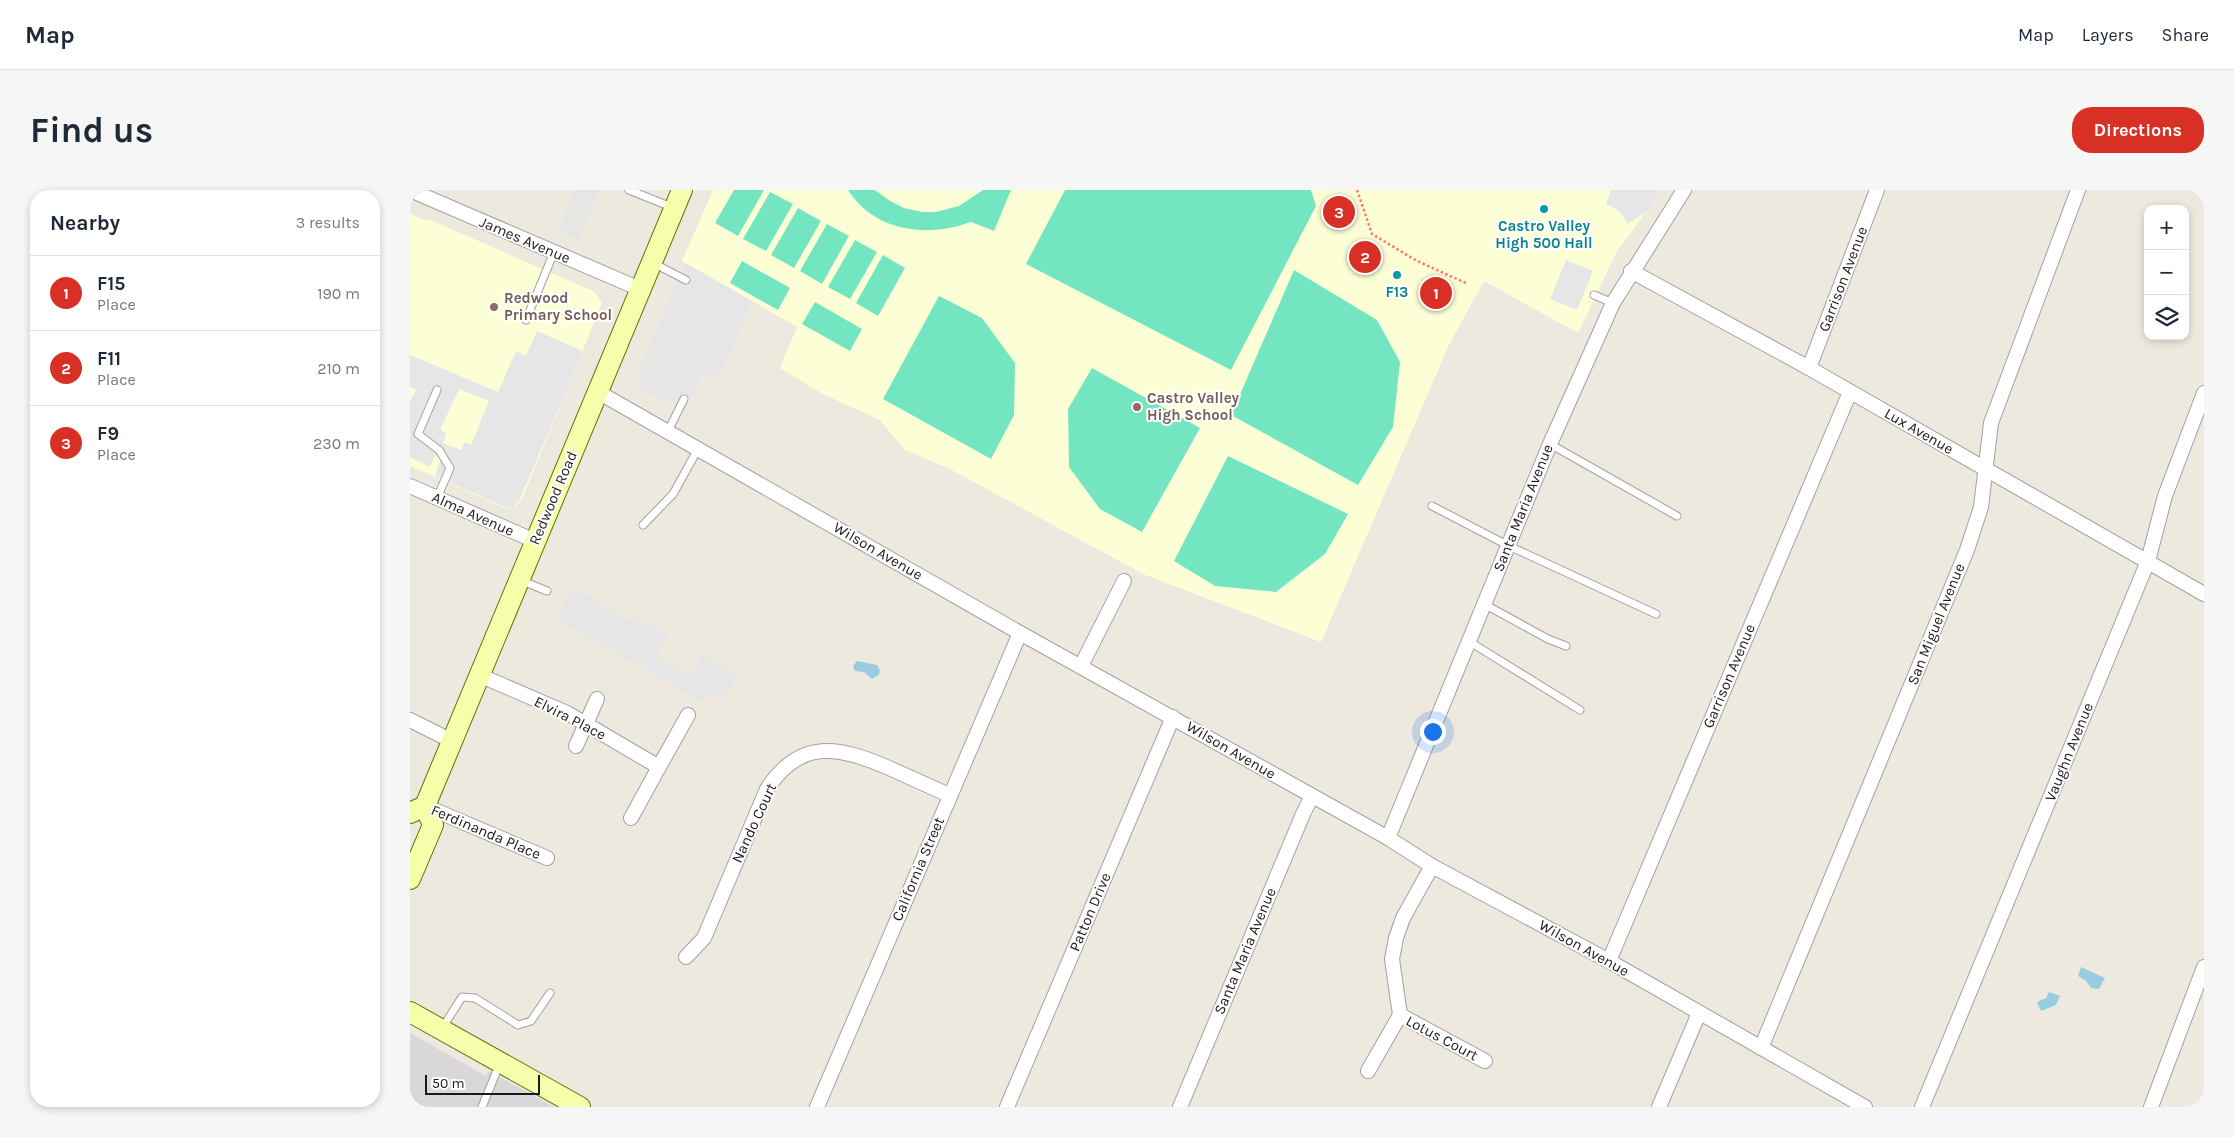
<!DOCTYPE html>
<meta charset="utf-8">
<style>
body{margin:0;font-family:Karla,sans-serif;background:#f6f6f7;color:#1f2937}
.controls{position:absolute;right:15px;top:15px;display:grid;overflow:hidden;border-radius:10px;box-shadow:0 2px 8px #0003}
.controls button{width:45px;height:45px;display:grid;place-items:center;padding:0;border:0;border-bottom:1px solid #e0e1e3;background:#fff;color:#1f2937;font:25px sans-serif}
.scale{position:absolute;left:15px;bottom:12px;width:115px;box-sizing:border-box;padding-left:5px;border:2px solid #1a1a1a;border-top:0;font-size:14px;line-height:18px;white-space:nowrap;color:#1a1a1a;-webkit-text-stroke:4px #fff;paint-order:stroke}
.you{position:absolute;left:1022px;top:541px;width:18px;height:18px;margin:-12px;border:4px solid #fff;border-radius:50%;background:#1a73e8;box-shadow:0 0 0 8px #1a73e833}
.badge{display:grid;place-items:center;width:32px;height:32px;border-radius:50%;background:#d93025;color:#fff;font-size:16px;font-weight:700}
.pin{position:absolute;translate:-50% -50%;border:2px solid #fff;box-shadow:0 1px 5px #0006}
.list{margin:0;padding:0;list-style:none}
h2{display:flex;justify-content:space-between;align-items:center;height:65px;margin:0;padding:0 20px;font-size:21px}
h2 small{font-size:16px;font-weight:400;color:#747a83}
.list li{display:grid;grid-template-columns:32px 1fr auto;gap:15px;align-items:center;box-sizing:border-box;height:75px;padding:0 20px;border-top:1px solid #e0e1e3}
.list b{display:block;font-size:19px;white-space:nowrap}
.list p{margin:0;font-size:16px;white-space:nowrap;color:#747a83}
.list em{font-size:16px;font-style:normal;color:#747a83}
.icon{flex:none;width:28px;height:28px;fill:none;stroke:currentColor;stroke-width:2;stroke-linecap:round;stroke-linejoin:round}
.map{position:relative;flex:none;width:1794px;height:917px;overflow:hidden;border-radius:20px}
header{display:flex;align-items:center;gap:30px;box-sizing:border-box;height:70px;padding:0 25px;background:#fff;border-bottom:1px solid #e0e1e3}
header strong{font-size:24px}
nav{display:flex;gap:28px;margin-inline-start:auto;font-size:18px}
.intro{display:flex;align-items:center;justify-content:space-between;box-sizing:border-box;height:120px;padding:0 30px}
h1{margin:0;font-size:35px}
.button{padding:12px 22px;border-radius:20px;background:#d93025;color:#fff;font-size:18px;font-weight:700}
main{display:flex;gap:30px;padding:0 30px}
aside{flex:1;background:#fff;border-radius:20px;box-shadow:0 2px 8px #0003}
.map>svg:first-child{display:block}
.residential{fill:#d9d7d7}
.education{fill:#fcffd6}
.pitch{fill:#73e6c1}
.parking{fill:#e6e6e6;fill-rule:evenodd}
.water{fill:#99cce1}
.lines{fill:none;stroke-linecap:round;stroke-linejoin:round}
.lane-casing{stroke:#a1a1a1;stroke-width:9}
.street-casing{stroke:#a1a1a1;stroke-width:16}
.secondary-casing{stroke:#5f7300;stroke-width:22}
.path{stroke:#ff795e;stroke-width:2.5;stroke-dasharray:2.5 2.5;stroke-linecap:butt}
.lane{stroke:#fff;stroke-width:7}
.street{stroke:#fff;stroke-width:14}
.secondary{stroke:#f5ffab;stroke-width:20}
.culture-dot{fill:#0f9aa8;stroke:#fff;stroke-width:2}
.education-dot{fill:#8d6e63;stroke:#fff;stroke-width:2}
.labels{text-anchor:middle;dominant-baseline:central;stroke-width:4;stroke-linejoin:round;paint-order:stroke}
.culture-label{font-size:15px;font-weight:bold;fill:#0d838f;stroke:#fff}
.street-label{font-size:15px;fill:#1a1a1a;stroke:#fff}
.education-label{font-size:15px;font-weight:bold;fill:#785e54;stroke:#fff;text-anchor:start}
</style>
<header>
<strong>Map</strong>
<nav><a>Map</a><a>Layers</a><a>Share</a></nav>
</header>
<div class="intro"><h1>Find us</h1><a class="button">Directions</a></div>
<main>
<aside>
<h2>Nearby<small>3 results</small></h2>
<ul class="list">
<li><span class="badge">1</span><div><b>F15</b><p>Place</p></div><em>190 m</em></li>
<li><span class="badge">2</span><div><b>F11</b><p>Place</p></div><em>210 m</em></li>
<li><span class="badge">3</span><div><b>F9</b><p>Place</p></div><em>230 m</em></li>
</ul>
</aside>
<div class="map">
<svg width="1794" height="917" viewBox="0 0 1794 917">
<rect width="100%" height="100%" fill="#eee9de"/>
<!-- residential -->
<polygon class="residential" points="0,843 76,886 79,881 144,917 0,917"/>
<!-- education -->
<g class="education">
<polygon points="303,0 1251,0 1221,43 1208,59 1168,143 1074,91 1039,155 911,452 733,384 540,279 495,260 470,230 413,204 370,178 387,137 272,71"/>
<polygon points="0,24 16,31 18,29 185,102 192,113 112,309 107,315 101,318 95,318 0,276"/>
</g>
<!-- pitch -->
<g class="pitch">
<polygon points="324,0 354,0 328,46 305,33"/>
<path d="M438 0H465L480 11 494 18 512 22H526L549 16 573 0H601L584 41 561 32C517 48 465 42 438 0Z"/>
<polygon points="655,0 901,0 906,16 821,180 616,74"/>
<polygon points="360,2 383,14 356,61 333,49"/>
<polygon points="388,18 411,31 384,78 361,65"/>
<polygon points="417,34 439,46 412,94 390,81"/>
<polygon points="445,50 467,62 440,109 418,97"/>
<polygon points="473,65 495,78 468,126 446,113"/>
<polygon points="332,71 380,98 368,120 320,93"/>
<polygon points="884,80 967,130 990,172 983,237 948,295 821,225"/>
<polygon points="529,106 572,128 605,173 604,225 581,269 473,209"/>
<polygon points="405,112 452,139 440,161 392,134"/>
<polygon points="682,178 790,238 732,342 690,319 659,277 658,219"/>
<polygon points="818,266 938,324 915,364 866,402 805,396 764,371"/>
</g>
<!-- parking -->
<g class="parking">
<polygon points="165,0 189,0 169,49 148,40"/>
<polygon points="1201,0 1251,0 1237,21 1218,34 1209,21 1196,14"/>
<polygon points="1156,70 1183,81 1167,120 1140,109"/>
<polygon points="275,73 342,111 309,188 292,183 277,219 234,202 227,186"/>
<path d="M127 141 173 161 109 311 103 317 97 318 25 286 31 269 25 265 20 277 0 267V212L6 200 0 197V165L88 202 106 161 116 166ZM49 199 79 211 61 255 55 252 51 260 33 253 36 243 30 240Z"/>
<polygon points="163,398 221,431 225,426 258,445 246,466 280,485 292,464 328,485 314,511 303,505 290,511 235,480 237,476 231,473 229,476 145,428"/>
</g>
<!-- water -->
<g class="water">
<polygon points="447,471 467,475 470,480 469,485 462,489 454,482 445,481 443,476"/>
<polygon points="1671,777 1695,788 1689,799 1681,798 1675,790 1668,786"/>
<polygon points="1639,802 1650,806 1646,815 1631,821 1627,812 1636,808"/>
</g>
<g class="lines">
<defs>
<g id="lane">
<polyline points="219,0 264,18"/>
<polyline points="243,73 276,90"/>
<polyline points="1184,105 1203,113"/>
<polyline points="116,130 144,62"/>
<polyline points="258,241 274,209"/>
<polyline points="1140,254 1267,326"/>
<polyline points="27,308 40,278 29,260 8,244 27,200"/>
<polyline points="1022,316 1097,355 1246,424"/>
<polyline points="233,335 263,304 288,259"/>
<polyline points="110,390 137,401"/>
<polyline points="1074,414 1138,449 1156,456"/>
<polyline points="1060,452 1170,520"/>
<polyline points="33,837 52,807 65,808 108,835 121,831 140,803"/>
<polyline points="72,917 90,873"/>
</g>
<g id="street">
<polyline points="0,0 230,99"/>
<polyline points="1221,81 1399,178 1794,404"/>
<polyline points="1399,178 1467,0"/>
<polyline points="188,202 610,443 978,648 1022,676 1199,771 1455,917"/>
<polyline points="0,296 125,351"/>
<polyline points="671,476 714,391"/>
<polyline points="69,485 157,523 249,577 278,525"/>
<polyline points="0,530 42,551"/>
<polyline points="166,556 187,509"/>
<polyline points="15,616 137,668"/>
<polyline points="221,628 249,577"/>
<polyline points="978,648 1140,254 1203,113 1274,0"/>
<path d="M276 767 294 748 357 599C391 547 430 557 479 578 499 587 519 596 539 605"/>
<polyline points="1199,771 1440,202"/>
<polyline points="990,825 1075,871"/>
<polyline points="1351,858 1557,360 1571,317 1581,233 1668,0"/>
<polyline points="958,881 990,825 982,769 986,748 993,728 1022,676"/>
<polyline points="407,917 610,443"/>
<polyline points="597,917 763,527"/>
<polyline points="770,917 893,624 902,606"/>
<polyline points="1249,917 1289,823"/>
<polyline points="1512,917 1738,371 1755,306 1794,203"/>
<polyline points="1741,917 1794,777"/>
</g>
<g id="secondary">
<polyline points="0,623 15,616 272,0"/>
<polyline points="0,689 23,635 15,616"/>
<polyline points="0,822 170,917"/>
</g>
</defs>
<!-- lane casing -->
<use href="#lane" class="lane-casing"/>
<!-- street casing -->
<use href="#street" class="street-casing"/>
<!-- secondary casing -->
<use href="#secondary" class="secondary-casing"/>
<!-- path -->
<polyline class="path" points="947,0 962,44 1007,71 1058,94"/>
<!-- lane -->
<use href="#lane" class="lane"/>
<!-- street -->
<use href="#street" class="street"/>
<!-- secondary -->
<use href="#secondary" class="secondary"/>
</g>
<!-- markers -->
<g class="culture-dot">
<circle cx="1134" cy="19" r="5"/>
<circle cx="987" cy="85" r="5"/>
</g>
<g class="education-dot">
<circle cx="84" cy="117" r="5"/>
<circle cx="727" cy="217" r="5"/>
</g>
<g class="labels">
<!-- culture labels -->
<g class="culture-label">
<text x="1134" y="36">Castro Valley<tspan x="1134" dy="17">High 500 Hall</tspan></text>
<text x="987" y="102">F13</text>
</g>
<!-- street labels -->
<g class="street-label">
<text transform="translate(115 50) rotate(23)">James Avenue</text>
<text transform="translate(1433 89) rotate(-69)">Garrison Avenue</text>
<text transform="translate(1509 241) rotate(30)">Lux Avenue</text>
<text transform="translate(143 308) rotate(-67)">Redwood Road</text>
<text transform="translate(1113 318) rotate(-68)">Santa Maria Avenue</text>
<text transform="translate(63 324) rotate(24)">Alma Avenue</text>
<text transform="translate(468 361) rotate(30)">Wilson Avenue</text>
<text transform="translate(1526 434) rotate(-68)">San Miguel Avenue</text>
<text transform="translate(1319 486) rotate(-67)">Garrison Avenue</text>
<text transform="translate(160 528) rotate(27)">Elvira Place</text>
<text transform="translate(821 560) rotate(30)">Wilson Avenue</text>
<text transform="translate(1659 562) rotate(-68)">Vaughn Avenue</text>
<text transform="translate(344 633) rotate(-65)">Nando Court</text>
<text transform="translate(76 642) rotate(23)">Ferdinanda Place</text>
<text transform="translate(508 679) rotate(-67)">California Street</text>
<text transform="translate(680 722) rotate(-67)">Patton Drive</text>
<text transform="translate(1174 758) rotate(29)">Wilson Avenue</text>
<text transform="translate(835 761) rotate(-67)">Santa Maria Avenue</text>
<text transform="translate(1032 848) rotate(28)">Lotus Court</text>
</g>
<!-- education labels -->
<g class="education-label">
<text x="94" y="108">Redwood<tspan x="94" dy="17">Primary School</tspan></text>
<text x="737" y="208">Castro Valley<tspan x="737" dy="17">High School</tspan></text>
</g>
</g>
</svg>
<div class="controls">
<button>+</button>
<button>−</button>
<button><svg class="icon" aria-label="layers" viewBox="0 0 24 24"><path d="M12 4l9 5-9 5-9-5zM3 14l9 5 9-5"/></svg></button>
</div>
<div class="scale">50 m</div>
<div class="you"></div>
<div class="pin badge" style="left:1026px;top:103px">1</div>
<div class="pin badge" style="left:955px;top:67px">2</div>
<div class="pin badge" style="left:929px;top:22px">3</div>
</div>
</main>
